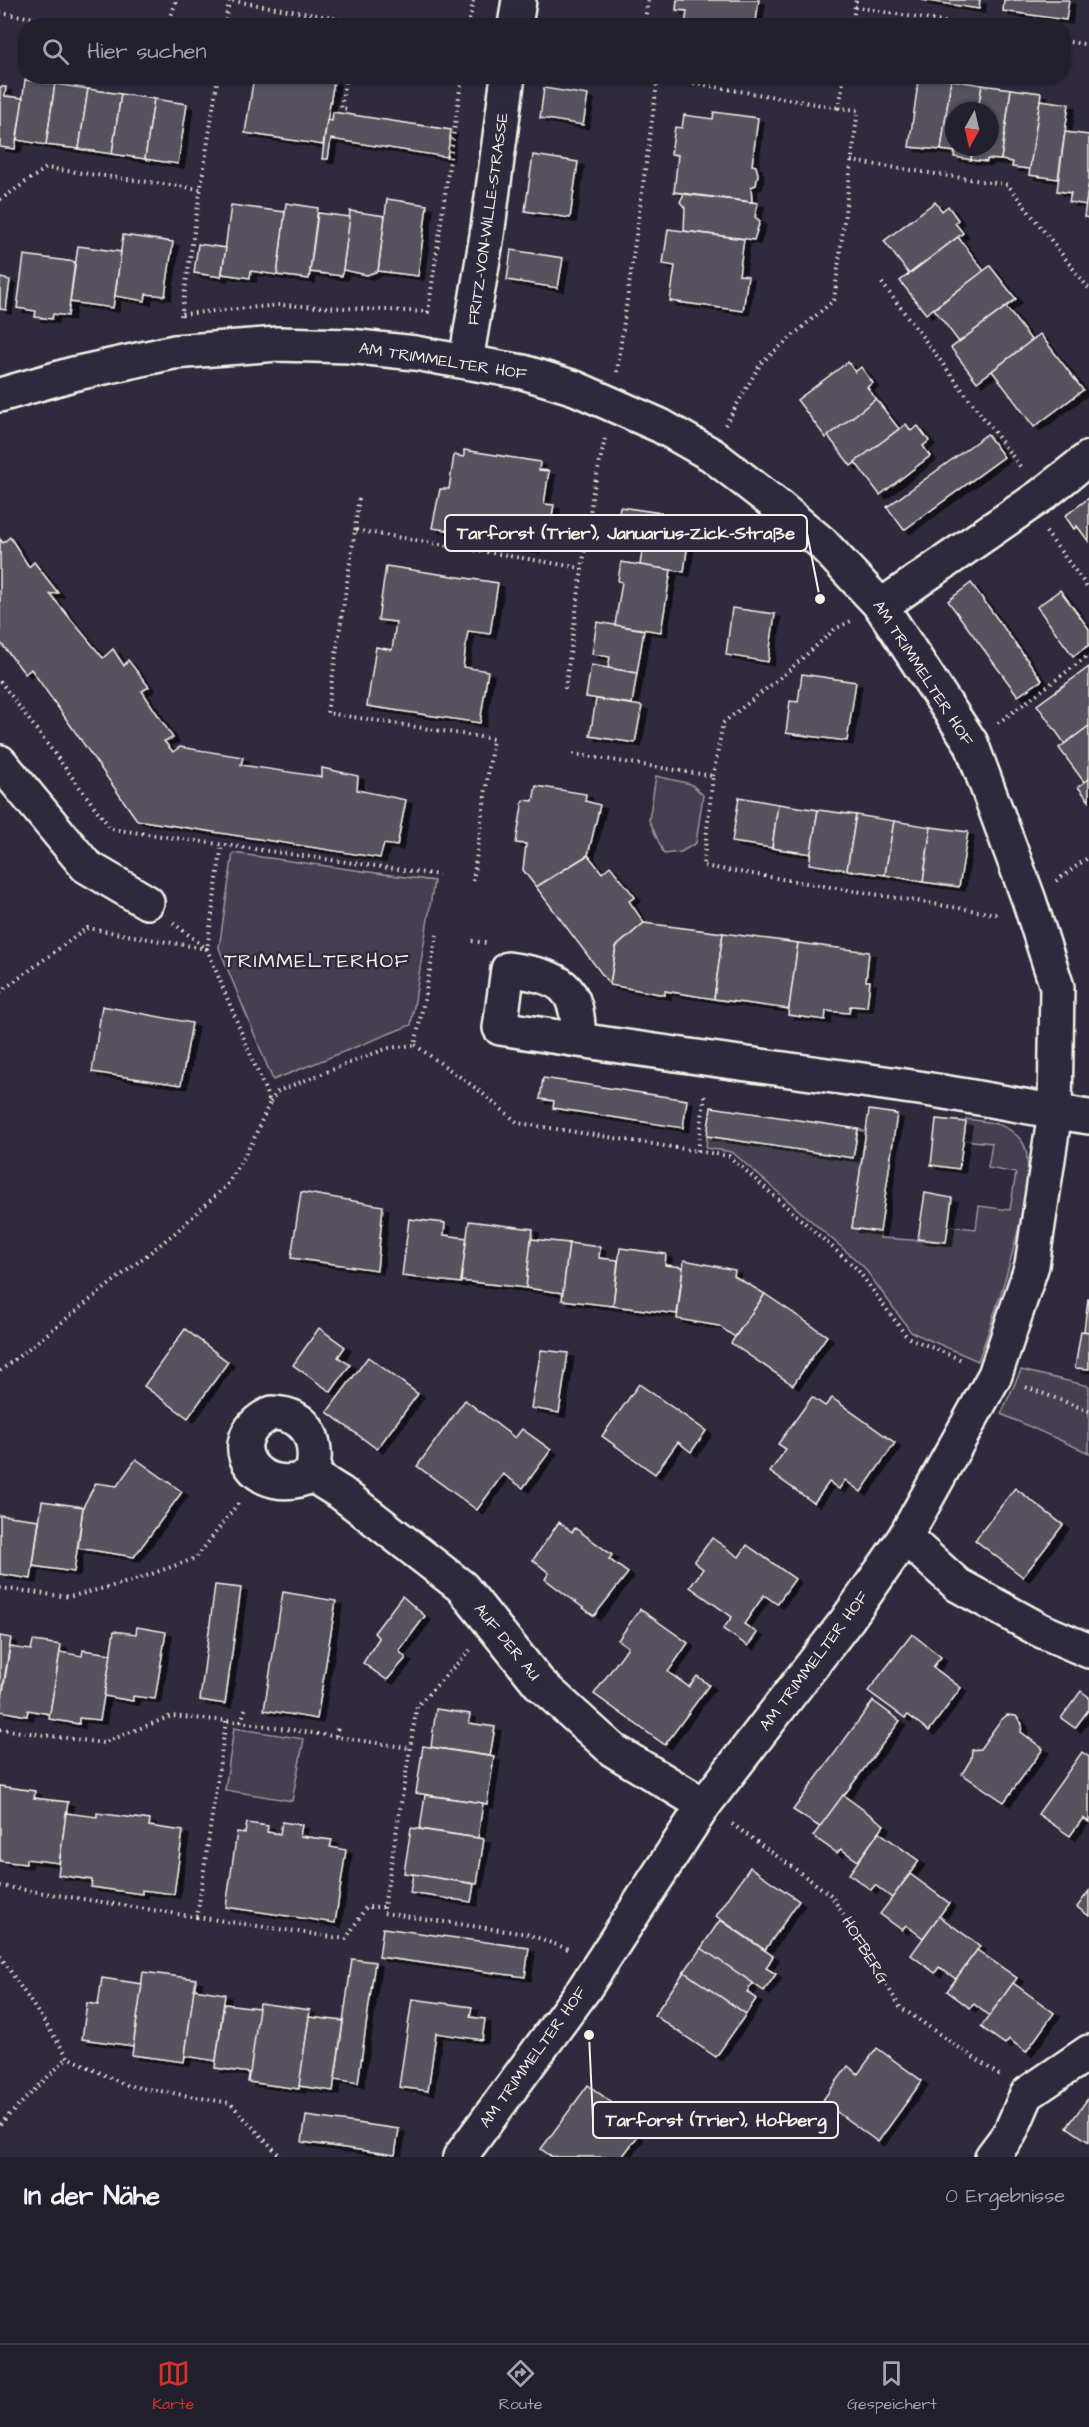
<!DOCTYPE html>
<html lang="de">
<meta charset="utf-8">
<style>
body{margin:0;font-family:"Architects Daughter",sans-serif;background:#2f2d3a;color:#f1f3f6}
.compass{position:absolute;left:945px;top:102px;width:54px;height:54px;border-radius:50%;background:#23202e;box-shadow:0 2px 4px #0004;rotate:188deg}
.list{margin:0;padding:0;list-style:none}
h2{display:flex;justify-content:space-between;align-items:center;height:78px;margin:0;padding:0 24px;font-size:26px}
h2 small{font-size:20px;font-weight:400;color:#a3a3aa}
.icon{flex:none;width:33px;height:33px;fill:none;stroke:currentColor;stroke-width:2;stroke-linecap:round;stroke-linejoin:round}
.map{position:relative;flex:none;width:1089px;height:2157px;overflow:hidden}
.search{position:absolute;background:#23202e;box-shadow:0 2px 4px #0004;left:18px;right:18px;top:18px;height:66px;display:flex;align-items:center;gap:15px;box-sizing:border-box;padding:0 21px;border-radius:24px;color:#a3a3aa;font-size:22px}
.sheet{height:186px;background:#23202e}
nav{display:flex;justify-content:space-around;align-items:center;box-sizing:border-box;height:84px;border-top:2px solid #403e4a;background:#23202e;font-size:16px;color:#a3a3aa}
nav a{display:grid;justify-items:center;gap:3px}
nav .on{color:#d93025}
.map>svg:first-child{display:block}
.green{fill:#454050;stroke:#9c989c;stroke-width:1.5}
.building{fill:#56525f;stroke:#f4f1e8;stroke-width:1.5;filter:url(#shadow)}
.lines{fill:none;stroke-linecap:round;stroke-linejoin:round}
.minor-casing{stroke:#f4f1e8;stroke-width:38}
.path{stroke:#f4f1e8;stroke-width:4;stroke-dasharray:1.5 4.5;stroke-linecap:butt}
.minor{stroke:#2f2a3d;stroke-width:33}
.labels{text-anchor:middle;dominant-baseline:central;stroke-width:5;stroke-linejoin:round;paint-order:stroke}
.street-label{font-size:16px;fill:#f4f1e8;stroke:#2f2a3d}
.quarter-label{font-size:20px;letter-spacing:1.5px;fill:#f4f1e8;stroke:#2f2a3d}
.leader{fill:none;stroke:#f4f1e8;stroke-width:2}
.callout-dot{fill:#f4f1e8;stroke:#2f2a3d;stroke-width:2}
.callout{fill:#2f2a3d;stroke:#f4f1e8;stroke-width:2}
.callout-label{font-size:18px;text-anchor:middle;font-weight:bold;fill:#f4f1e8}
</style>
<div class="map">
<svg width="1089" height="2157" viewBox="0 0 1089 2157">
<defs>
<filter id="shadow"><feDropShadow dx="6" dy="4" stdDeviation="0" flood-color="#0009"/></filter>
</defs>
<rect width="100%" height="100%" fill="#2f2a3d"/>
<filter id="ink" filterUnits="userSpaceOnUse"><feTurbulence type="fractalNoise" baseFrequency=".0167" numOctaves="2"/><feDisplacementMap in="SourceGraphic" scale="12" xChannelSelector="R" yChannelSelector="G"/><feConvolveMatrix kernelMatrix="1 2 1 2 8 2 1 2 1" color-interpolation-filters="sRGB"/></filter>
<g filter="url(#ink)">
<!-- green -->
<g class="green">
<polygon points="656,776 691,784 703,795 696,843 681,852 664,854 649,820"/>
<polygon points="233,853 434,881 411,1025 273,1080 219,948"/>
<path d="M966 1119C988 1122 1009 1122 1023 1143 1043 1175 992 1323 978 1361L911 1332 863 1266 732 1152 706 1148 707 1136 853 1158 858 1129 866 1132 852 1228 880 1232V1238L945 1242 948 1226 976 1229 979 1206 1010 1210 1016 1173 988 1168 992 1143 963 1140Z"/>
<polygon points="1021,1370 1089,1386 1089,1453 1001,1414"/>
<polygon points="234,1728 304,1739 292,1801 225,1790"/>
</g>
<!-- building -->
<g class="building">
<polygon points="677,0 759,0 756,21 761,21 760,26 685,26 687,11 676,10"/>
<polygon points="921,0 980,0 979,9"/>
<polygon points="1004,0 1069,0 1066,20 1003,11"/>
<polygon points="254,76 304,76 334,81 323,145 245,133"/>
<polygon points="919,76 951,80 941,150 909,147"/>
<polygon points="25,80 55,84 46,145 17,140"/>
<polygon points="951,80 982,85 978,111 954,111 954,147 973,147 971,160 954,157 955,152 941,150"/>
<polygon points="55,84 88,89 79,149 46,145"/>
<polygon points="982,85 1011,89 1001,160 987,159 987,162 971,160 973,147 990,147 990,111 978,111"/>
<polygon points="0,87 6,87 5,96 23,98 15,149 0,147"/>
<polygon points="544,88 588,95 583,125 540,118"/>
<polygon points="88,89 121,94 112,154 79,149"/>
<polygon points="1011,89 1041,93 1030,169 1012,167 1013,162 1001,160"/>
<polygon points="121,94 154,99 145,159 112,154"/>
<polygon points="154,99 187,104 178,164 145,159"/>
<polygon points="1040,100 1069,104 1058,179 1029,175"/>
<polygon points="333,112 451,130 447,157 331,139 328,159 322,159 327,120 332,121"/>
<polygon points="714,112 758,118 752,165 756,166 758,174 756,185 751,187 752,202 674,192 678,155 671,154 675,127 682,128 684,115 713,119"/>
<polygon points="1065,132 1089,135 1089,182 1086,205 1069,202 1071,193 1057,191"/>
<polygon points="533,155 578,162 570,218 525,211"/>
<polygon points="1089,182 1089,218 1084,217"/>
<polygon points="684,194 758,203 755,217 760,221 754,240 684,231 685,208 680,202"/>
<polygon points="387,199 427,205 418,276 378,271"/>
<polygon points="935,202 942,211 948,206 958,220 955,223 963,233 909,274 884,241"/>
<polygon points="286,203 318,208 309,279 277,275"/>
<polygon points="231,205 285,212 277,275 251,271 250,278 222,274"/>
<polygon points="350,211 385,216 378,271 367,275 343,270"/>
<polygon points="318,213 350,217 342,276 310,272"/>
<polygon points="668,229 744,239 739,275 748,276 743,311 670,301 675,266 663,264"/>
<polygon points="123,235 173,242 165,296 146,294 145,301 115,296"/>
<polygon points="958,237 984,271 926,314 900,281"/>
<polygon points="198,244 226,248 221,277 194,273"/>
<polygon points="78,246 121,252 113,308 70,302"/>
<polygon points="511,250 563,258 558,288 507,280"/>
<polygon points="24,255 75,262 68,316 53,314 52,319 35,317 36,311 17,308"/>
<polygon points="990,266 1016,299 959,342 934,309"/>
<polygon points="0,278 10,280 6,310 0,309"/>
<polygon points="1006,307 1032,341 977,382 951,348"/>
<polygon points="1040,334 1083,390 1034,427 992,371"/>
<polygon points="848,362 855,372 861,367 873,383 867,387 876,399 826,438 797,400"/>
<polygon points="876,399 899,429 851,466 828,436"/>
<polygon points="906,424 911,431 918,426 929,441 923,446 930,456 880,495 855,462"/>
<polygon points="987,434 1004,457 904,530 887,507"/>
<polygon points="464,450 540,462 539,470 549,471 544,504 554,505 547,544 536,543 534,550 465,540 465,533 432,528 440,489 449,489 454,455 464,457"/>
<polygon points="1089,498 1089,542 1077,526 1074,529 1065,516"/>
<polygon points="620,507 661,513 659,523 671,526 670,533 689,535 684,572 640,565 644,538 616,533"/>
<polygon points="10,537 29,567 34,562 58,593 50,594 103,658 113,649 124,666 128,660 149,687 142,691 173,738 164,741 173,752 180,747 243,757 241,765 322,777 322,768 358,776 357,790 406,800 397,846 384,844 380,858 137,820 31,669 25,674 0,642 0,539 3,543"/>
<polygon points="621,562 671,570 661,632 615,625 622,582 618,581"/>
<polygon points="386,566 498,583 490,634 468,631 463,667 488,671 480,723 367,706 376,647 392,650 396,622 378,620"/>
<polygon points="971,583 1042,680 1018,696 948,601"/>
<polygon points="1060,590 1089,629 1089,645 1073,656 1037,607"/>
<polygon points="732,608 775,614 768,662 726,655"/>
<polygon points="597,622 644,630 637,673 608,668 610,657 592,654"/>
<polygon points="591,665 637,673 632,704 586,697"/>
<polygon points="1089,667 1089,726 1065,744 1037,705"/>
<polygon points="802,674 856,682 847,741 786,733 790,701 798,702"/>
<polygon points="596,699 642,706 635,743 590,736"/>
<polygon points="1089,726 1089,779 1084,782 1059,748"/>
<polygon points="1089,779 1089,801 1078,787"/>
<polygon points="536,786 586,794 585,801 600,805 588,855 536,887 523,870 526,844 516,843 523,800 533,801"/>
<polygon points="739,797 778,804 772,848 732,842"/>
<polygon points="778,804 818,810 811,854 772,848"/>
<polygon points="818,810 856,815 847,870 809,864"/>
<polygon points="856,815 894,821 885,875 847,870"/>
<polygon points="894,821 931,827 923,882 885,875"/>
<polygon points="931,827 968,832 959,887 923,882"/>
<polygon points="588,855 602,873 610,866 635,897 629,901 644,923 616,947 610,985 536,887"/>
<polygon points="644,923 723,933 714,999 665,991 665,995 610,985 616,947"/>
<polygon points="723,933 798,943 789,1009 714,999"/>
<polygon points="798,943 869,952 866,981 870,981 867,1007 850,1006 849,1013 826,1011 825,1020 788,1015"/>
<polygon points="102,1006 192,1023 181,1085 92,1072"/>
<polygon points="543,1078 687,1100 683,1128 553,1108 554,1101 540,1099"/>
<polygon points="711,1107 858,1129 853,1158 707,1136"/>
<polygon points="869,1110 897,1114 880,1232 852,1228"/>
<polygon points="936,1119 966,1122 959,1169 931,1165"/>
<polygon points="301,1192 383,1206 377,1270 291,1258"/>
<polygon points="925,1193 952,1198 946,1242 918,1239"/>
<polygon points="409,1219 445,1223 444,1235 467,1238 461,1283 402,1276"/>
<polygon points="469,1221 533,1229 526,1288 461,1281"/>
<polygon points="531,1239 569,1243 563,1293 526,1288"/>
<polygon points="569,1243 600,1247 599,1258 618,1260 613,1306 562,1300"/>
<polygon points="620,1248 666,1254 665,1265 683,1267 677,1314 613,1306"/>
<polygon points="684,1260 735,1270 734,1276 765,1294 735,1337 719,1326 677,1319"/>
<polygon points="765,1294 827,1336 793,1385 731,1343"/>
<polygon points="1088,1299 1089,1299 1089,1332 1084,1331"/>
<polygon points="319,1328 345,1347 338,1357 350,1365 331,1392 293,1365"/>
<polygon points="185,1329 228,1362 188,1418 144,1386"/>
<polygon points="1081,1331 1089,1332 1089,1369 1075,1368"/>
<polygon points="541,1350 568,1353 559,1413 531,1408"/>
<polygon points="368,1357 418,1394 377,1449 327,1412"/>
<polygon points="639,1384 706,1431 691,1452 678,1442 655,1474 602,1436"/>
<polygon points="812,1397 825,1406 832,1398 895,1443 861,1492 845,1480 839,1489 829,1482 814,1503 770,1472 786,1449 778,1444"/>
<polygon points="465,1400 515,1438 522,1429 551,1450 523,1488 503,1474 477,1510 417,1466"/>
<polygon points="136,1459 182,1492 134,1557 78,1548 83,1507 96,1483 117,1486"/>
<polygon points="1015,1488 1063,1525 1023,1577 975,1540"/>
<polygon points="42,1501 83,1507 74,1572 33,1566"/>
<polygon points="0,1515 39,1520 31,1579 0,1574"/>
<polygon points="559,1522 572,1532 575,1528 612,1555 609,1559 628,1573 594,1616 545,1579 549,1573 533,1560"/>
<polygon points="712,1538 739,1557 747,1545 795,1579 777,1604 764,1595 744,1624 757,1633 748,1646 723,1629 732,1617 690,1587 703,1569 694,1562"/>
<polygon points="215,1585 241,1588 225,1704 200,1700"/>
<polygon points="283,1592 336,1601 317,1719 264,1710"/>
<polygon points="402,1596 425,1616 399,1651 406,1658 387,1680 363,1663 379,1638 374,1633"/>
<polygon points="640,1609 688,1643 668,1672 689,1687 697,1676 709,1685 665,1745 594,1694 628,1647 618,1640"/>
<polygon points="137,1627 166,1632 155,1699 133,1696 133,1701 104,1696 114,1631 136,1634"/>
<polygon points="912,1634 941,1657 933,1667 961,1688 929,1731 908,1715 905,1718 868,1691"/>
<polygon points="0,1636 11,1638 0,1706"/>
<polygon points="33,1641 61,1645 50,1714 28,1710 27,1716 0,1711 10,1647 31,1650"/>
<polygon points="83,1650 111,1654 100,1720 79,1718 79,1724 49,1719 60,1652 82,1656"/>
<polygon points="1081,1691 1089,1697 1089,1709 1075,1728 1061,1718"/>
<polygon points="873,1701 900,1721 820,1827 793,1810"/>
<polygon points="436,1709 470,1714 469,1723 495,1727 490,1756 431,1747"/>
<polygon points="1007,1715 1016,1716 1022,1724 1021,1732 1043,1749 1004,1802 962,1774 971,1759 972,1750 980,1749 1000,1721"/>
<polygon points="423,1746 494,1757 487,1804 416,1793"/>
<polygon points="1082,1752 1089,1757 1089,1822 1083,1818 1070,1836 1038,1814"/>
<polygon points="0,1786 35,1791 34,1798 68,1802 59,1863 26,1859 26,1864 0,1861"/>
<polygon points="425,1795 483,1803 478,1838 420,1829"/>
<polygon points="843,1795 884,1825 858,1861 841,1849 837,1853 813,1836"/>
<polygon points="66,1813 97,1817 97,1813 150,1820 149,1826 183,1831 174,1894 142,1890 142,1894 91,1887 92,1880 58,1875"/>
<polygon points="282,1822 302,1825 300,1836 332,1840 330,1847 346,1850 335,1923 226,1907 237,1832 245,1833 247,1823 268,1826 267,1832 280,1834"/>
<polygon points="411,1828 484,1839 477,1884 404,1873"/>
<polygon points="879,1832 919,1861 892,1898 875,1885 871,1890 849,1874"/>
<polygon points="750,1867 799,1901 765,1950 716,1916"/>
<polygon points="413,1874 474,1884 471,1902 410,1893"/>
<polygon points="910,1874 949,1903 923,1938 906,1925 902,1930 880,1914"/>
<polygon points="1089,1891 1089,1916 1077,1907"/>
<polygon points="939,1916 980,1946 956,1979 939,1967 935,1973 911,1955"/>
<polygon points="720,1920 773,1956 766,1968 776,1974 764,1991 701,1948"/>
<polygon points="383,1928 529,1948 525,1977 379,1957"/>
<polygon points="701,1948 753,1983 747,1992 756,1999 746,2014 684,1972"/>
<polygon points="977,1950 1017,1978 989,2016 974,2004 970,2008 947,1991"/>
<polygon points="352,1959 375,1962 358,2083 335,2079"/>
<polygon points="143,1972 196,1979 184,2062 132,2055"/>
<polygon points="684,1972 746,2014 716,2057 654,2015"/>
<polygon points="102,1978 142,1984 133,2046 82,2039 87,2003 98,2005"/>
<polygon points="1013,1983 1054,2013 1026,2052 1009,2039 1005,2044 981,2027"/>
<polygon points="194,1989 225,1994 216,2061 185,2056"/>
<polygon points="412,1999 472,2007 470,2017 485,2019 482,2040 436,2033 428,2091 399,2087"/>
<polygon points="259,2003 310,2010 299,2089 248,2082"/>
<polygon points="224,2004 259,2008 250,2073 215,2068"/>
<polygon points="309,2017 343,2021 333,2091 299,2086"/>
<polygon points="877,2048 922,2081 878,2142 822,2101 848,2066 858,2074"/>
<polygon points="588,2085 620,2109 614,2118 638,2136 622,2157 552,2157 541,2149"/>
<polygon points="1089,2097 1089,2142 1067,2127"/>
<polygon points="306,2116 399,2129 395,2155 302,2142"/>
</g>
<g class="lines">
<defs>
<g id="minor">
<polyline points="515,26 519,0"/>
<polyline points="466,361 487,235 508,76"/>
<polyline points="0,395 73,374 174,352 278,344 349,346 415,353 523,372 575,388 661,426 712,455 779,507 822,543 881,606 971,743 1029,900 1057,987 1055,1112 1032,1265 995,1375 905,1537 847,1620 704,1805 584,1989 460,2157"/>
<polyline points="881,606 1042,495 1089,458"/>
<polyline points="0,762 86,866 147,902"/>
<path d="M578 1040C580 984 559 977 508 969L500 1028C639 1050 779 1068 919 1088 976 1097 1032 1108 1089 1117"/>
<path d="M272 1413C310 1414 319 1443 312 1475 259 1502 214 1441 272 1413Z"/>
<polyline points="312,1475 341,1493 462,1587 539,1683 613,1750 704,1805"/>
<polyline points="905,1537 958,1585 1040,1630 1089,1651"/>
<polyline points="992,2157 1010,2133 1027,2094 1089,2052"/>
</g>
</defs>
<!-- minor casing -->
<use href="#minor" class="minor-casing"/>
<!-- path -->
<g class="path">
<polyline points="855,7 968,26"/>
<polyline points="0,13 90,26"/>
<polyline points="168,26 176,0"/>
<polyline points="225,26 229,0 379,26"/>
<polyline points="469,26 473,0"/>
<polyline points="644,26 648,0"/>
<polyline points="852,26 856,0"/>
<polyline points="1064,41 1089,45"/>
<polyline points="346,76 341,108 350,109"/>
<polyline points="658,77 839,108"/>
<polyline points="851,161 1008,185 1089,289"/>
<polyline points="0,200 46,168 200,189"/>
<polyline points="882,283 1022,469"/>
<polyline points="182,314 280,305 428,312 462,76"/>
<polyline points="181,316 218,76"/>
<polyline points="617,372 658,77"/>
<polyline points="725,425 761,363 834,300 858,110 839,108 844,76"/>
<polyline points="355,530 359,495"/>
<polyline points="1046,532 1089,589"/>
<polyline points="0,681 111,829 439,875"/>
<polyline points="565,689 593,492 605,439"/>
<polyline points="998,723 1089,655"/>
<polyline points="573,754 713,776 703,866 995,914 1000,912"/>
<polyline points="713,776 723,723 786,673 835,629 851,621"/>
<polyline points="473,881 493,739 327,713 355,530 581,568"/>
<polyline points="1056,881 1089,857"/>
<polyline points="472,941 488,943"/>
<polyline points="0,992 87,928 207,949 222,844"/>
<polyline points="415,1045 477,1089 518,1123 729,1156 857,1269 907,1337 964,1361"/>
<polyline points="270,1102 278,1091 388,1048 415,1045 437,935"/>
<polyline points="698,1151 705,1093"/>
<polyline points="0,1371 176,1232 227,1185 252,1143 270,1102 207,949 172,922"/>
<polyline points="1026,1387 1089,1411"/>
<polyline points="0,1588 69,1597 132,1581 196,1558 240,1501"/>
<polyline points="226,1721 197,1917 346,1939 366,1907 384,1907 417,1706 470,1650"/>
<polyline points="241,1722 246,1707"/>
<polyline points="0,1729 103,1743 171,1716 241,1722 409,1748"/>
<polyline points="336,1736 338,1726"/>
<polyline points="732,1824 831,1895 900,2007 1002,2077"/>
<polyline points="0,1886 197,1917"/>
<polyline points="384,1907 384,1913 527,1934 571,1950"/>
<polyline points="0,1956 68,2057 125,2085 230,2103 281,2157"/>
<polyline points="0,2124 68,2057"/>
</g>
<!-- minor -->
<use href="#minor" class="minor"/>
</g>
</g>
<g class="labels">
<!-- street labels -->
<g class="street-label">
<text transform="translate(488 219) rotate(-82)">FRITZ-VON-WILLE-STRASSE</text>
<text transform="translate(443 361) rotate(9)">AM TRIMMELTER HOF</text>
<text transform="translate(923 673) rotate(57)">AM TRIMMELTER HOF</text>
<text transform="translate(507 1642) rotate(51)">AUF DER AU</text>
<text transform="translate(814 1661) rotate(-53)">AM TRIMMELTER HOF</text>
<text transform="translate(865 1950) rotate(59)">HOFBERG</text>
<text transform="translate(533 2057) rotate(-54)">AM TRIMMELTER HOF</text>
</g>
<!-- quarter labels -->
<g class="quarter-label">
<text x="317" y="961">TRIMMELTERHOF</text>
</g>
</g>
<!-- callouts -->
<path class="leader" d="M820 599L807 533M589 2035L593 2120"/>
<g class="callout-dot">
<circle cx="820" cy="599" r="6"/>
<circle cx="589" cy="2035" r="6"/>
</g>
<g class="callout">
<rect x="445" y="515" width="362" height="36" rx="6"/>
<rect x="593" y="2102" width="245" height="36" rx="6"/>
</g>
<g class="callout-label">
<text x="626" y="539">Tarforst (Trier), Januarius-Zick-Straße</text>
<text x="716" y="2126">Tarforst (Trier), Hofberg</text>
</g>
</svg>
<svg class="compass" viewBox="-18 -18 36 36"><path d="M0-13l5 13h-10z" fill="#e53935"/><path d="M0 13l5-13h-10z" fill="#a3a3aa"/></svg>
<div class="search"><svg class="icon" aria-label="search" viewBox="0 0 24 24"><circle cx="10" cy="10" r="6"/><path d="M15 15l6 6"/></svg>Hier suchen</div>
</div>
<section class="sheet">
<h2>In der Nähe<small>0 Ergebnisse</small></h2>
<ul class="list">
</ul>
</section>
<nav>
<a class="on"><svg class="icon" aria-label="map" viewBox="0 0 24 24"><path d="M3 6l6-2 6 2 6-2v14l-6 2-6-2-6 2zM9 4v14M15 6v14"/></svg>Karte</a>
<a><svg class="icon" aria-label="directions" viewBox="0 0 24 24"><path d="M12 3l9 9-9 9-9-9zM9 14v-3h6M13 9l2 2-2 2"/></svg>Route</a>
<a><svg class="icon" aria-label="saved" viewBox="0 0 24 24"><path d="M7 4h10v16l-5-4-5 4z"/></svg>Gespeichert</a>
</nav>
